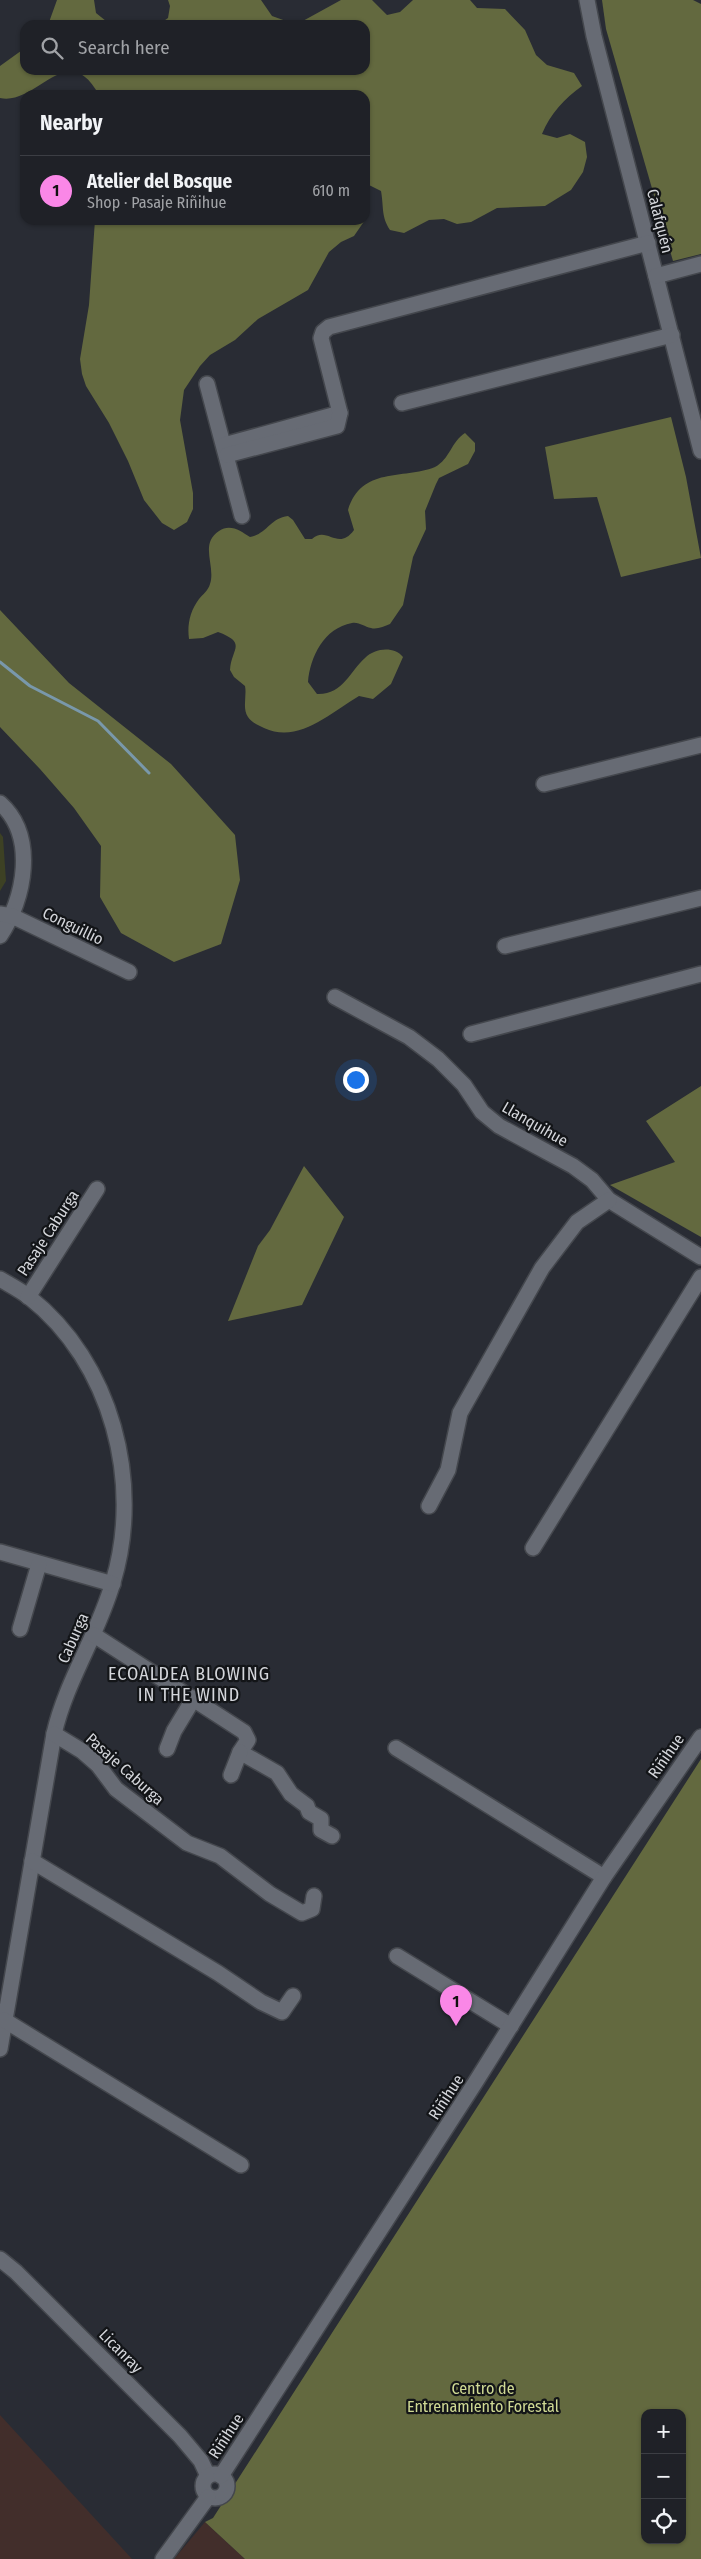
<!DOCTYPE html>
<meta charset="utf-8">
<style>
body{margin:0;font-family:"Fira Sans Condensed",sans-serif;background:#27292f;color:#f1f3f6}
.controls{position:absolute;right:15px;bottom:15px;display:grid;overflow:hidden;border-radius:10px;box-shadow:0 1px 4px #0004}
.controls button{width:45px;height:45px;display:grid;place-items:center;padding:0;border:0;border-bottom:1px solid #3c3e44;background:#1f2127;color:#f1f3f6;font:25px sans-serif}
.you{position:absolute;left:355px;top:1079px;width:18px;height:18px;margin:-12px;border:4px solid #fff;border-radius:50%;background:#1a73e8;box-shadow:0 0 0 8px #1a73e833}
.badge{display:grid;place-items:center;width:32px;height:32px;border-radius:50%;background:#fa87e7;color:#111;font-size:16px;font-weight:700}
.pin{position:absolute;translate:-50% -41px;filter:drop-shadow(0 1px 2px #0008)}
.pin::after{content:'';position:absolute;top:26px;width:18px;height:15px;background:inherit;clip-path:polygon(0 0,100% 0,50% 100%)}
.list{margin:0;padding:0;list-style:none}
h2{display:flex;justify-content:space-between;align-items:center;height:65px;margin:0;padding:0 20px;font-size:21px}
h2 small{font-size:16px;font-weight:400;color:#a1a3a7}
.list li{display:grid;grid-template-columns:32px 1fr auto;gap:15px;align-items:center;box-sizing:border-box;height:70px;padding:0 20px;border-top:1px solid #3c3e44}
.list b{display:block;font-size:19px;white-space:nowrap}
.list p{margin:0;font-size:16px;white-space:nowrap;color:#a1a3a7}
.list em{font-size:16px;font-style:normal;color:#a1a3a7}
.icon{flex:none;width:28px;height:28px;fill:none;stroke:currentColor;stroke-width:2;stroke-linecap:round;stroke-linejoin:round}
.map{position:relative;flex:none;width:701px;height:2559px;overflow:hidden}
.search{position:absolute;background:#1f2127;box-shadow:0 1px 4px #0004;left:20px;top:20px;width:350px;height:55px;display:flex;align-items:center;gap:12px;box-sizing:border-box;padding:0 18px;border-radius:15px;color:#a1a3a7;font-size:19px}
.panel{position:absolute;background:#1f2127;box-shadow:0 1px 4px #0004;left:20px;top:90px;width:350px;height:135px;border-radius:15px}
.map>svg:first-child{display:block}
.industrial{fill:#422e2b}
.green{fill:#3d4124}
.forest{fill:#63693f;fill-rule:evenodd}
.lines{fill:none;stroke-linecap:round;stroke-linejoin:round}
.stream{stroke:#7998ab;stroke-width:3}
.minor-casing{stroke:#44474d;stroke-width:18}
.minor{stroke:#676b74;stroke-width:15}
.labels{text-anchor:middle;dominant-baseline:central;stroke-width:4.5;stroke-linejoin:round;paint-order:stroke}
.street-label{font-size:16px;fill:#d4d6db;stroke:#131518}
.park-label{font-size:16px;fill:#d0da94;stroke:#131518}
.neighbourhood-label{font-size:18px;letter-spacing:1px;fill:#d4d6db;stroke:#131518}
</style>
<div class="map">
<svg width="701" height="2559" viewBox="0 0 701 2559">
<rect width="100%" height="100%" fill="#292c34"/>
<!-- industrial -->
<g class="industrial">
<polygon points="0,2415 132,2559 0,2559"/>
<polygon points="205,2522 245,2559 174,2559"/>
</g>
<!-- green -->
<polygon class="green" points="0,833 3,837 6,881 0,891"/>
<!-- forest -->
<g class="forest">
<polygon points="57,0 94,0 96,13 111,25 48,25"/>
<path d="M168 0H261L272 16 286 21 301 22 341 0H372L387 15 400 12 413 0H470L477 8 505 9 525 30 536 55 547 65 574 73 582 86C565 98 550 114 542 134L557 138 570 134 585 142 587 157 583 172 571 190 545 206 497 208 471 222 457 224 444 219 429 220 404 233 390 230C381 216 384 208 381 191L369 185 365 189V95H99C67 37 38 106 0 98V66L25 48V70H365V25H158L168 18 170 6Z"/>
<polygon points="602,0 693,0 701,4 701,254 673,261 606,29"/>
<polygon points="95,220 365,220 354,236 341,242 329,252 308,290 258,319 235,340 210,355 200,366 184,390 180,420 193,493 193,509 187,522 174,530 162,523 144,500 128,461 109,423 86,386 82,374 80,359 89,305"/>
<polygon points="671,417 686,477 701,558 621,577 597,497 554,499 545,447"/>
<path d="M465 433 475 443V451L468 464 439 478 436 484 425 511 426 529 413 557 403 605 390 624C384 626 377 630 371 628 364 627 360 622 352 623 324 628 310 657 308 682L317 694C343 695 350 671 365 658 375 648 394 646 403 657L391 684 373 699 359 696C330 713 299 744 264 728 258 725 251 722 248 717 242 708 247 696 245 686L234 677 230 670C231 649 248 643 218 632L203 638 189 639C187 625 190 611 199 599 203 594 208 591 210 584 216 566 199 544 219 531 230 523 241 531 250 537 267 534 270 518 288 516L293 520 305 539H312C327 525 338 552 354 530L348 510C362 466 402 480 435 467 450 459 451 442 465 433Z"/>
<polygon points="0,610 69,683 171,764 235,835 240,880 221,944 174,962 121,933 100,897 101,846 74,808 40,769 0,727"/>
<polygon points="701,1086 701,1237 610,1185 675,1162 646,1121"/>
<polygon points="304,1166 344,1217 302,1305 228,1321 258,1246 270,1230"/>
<path d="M701 1759V2559H245L205 2522 213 2518ZM645 2413H682V2540H645Z"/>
</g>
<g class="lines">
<!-- stream -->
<polyline class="stream" points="0,662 30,686 98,721 149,773"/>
<defs>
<g id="minor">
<polyline points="587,0 594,36 701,451"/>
<polyline points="656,276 701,264"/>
<polyline points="207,384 242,516"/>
<polyline points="402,403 672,335"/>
<polyline points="224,445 340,413"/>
<polyline points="227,455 337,426 340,413 321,338 323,332 329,327 648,243"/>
<polyline points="544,784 701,745"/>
<path d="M0 803C37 836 25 899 0 936"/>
<polyline points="0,914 12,916 129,972"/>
<polyline points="505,946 701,898"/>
<polyline points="335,997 409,1037 438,1059 464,1085 482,1112 499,1126 573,1166 592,1180 609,1200 701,1257"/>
<polyline points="471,1034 701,974"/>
<path d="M0 1279C10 1285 20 1290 29 1297 112 1362 143 1483 113 1582 98 1635 66 1681 54 1734L0 2049"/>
<polyline points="28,1297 97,1189"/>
<polyline points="429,1506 448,1470 460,1413 542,1268 577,1222 609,1200"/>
<polyline points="533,1548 701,1277"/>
<polyline points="0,1552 113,1584"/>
<polyline points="20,1629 39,1564"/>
<polyline points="94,1635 244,1732 248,1740 240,1752 277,1773 291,1794 307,1806 309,1812 321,1819 321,1830 332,1836"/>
<polyline points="54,1734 82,1751 98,1765 116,1789 187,1843 220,1856 270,1894 302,1913 312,1909 314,1896"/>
<polyline points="396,1748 604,1877"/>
<polyline points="167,1749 174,1731 194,1698"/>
<polyline points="231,1775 240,1752"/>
<polyline points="32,1861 218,1973 261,2002 282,2012 293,1996"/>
<polyline points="397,1956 511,2026"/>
<polyline points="4,2020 241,2165"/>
<polyline points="0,2259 16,2272 180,2436 201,2461 208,2476"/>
<circle cx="215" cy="2486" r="12"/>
<polyline points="221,2476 475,2083 604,1877 701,1737"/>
<polyline points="163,2559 208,2497"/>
</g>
</defs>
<!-- minor casing -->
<use href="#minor" class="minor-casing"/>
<!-- minor -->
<use href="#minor" class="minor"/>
</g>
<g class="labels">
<!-- street labels -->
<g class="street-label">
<text transform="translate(660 221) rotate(76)">Calafquén</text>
<text transform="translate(73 926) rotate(26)">Conguillio</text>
<text transform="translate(535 1124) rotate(30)">Llanquihue</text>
<text transform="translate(48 1233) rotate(-57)">Pasaje Caburga</text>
<text transform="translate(73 1638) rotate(-66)">Caburga</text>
<text transform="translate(666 1756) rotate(-55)">Riñihue</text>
<text transform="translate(125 1769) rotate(42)">Pasaje Caburga</text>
<text transform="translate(446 2097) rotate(-57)">Riñihue</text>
<text transform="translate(121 2351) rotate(45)">Licanray</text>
<text transform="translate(226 2436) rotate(-57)">Riñihue</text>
</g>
<!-- park labels -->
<g class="park-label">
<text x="483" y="2388">Centro de<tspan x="483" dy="18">Entrenamiento Forestal</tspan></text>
</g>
<!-- neighbourhood labels -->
<g class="neighbourhood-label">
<text x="189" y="1674">ECOALDEA BLOWING<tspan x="189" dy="21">IN THE WIND</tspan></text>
</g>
</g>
</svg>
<div class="controls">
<button>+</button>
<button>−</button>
<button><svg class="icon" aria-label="locate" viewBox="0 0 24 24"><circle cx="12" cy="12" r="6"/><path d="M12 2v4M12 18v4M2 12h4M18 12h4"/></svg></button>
</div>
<div class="you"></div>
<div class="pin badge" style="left:456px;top:2026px">1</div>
<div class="search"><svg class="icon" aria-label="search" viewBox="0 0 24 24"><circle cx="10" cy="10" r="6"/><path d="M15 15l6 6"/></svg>Search here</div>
<section class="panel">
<h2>Nearby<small></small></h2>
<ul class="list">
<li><span class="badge">1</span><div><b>Atelier del Bosque</b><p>Shop · Pasaje Riñihue</p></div><em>610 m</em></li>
</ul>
</section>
</div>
